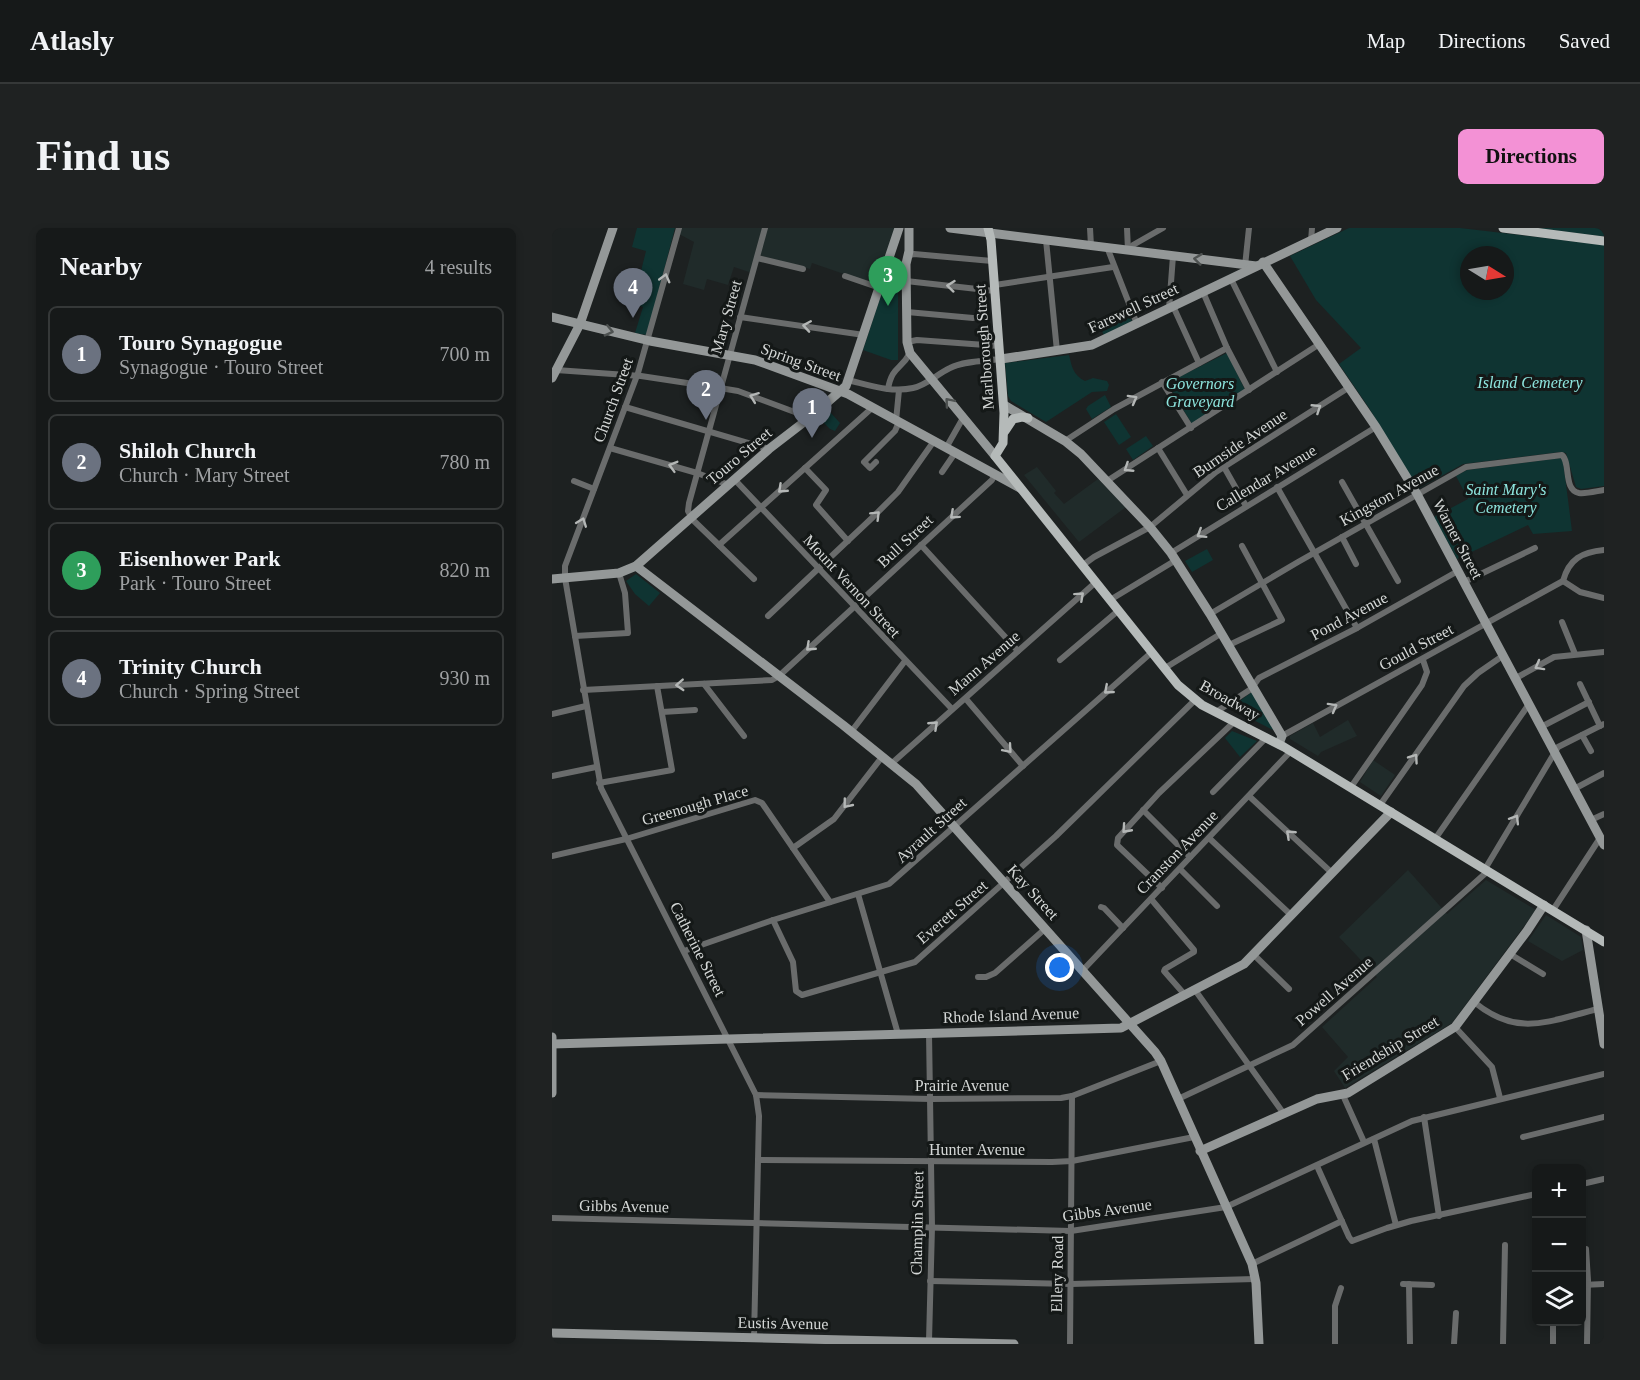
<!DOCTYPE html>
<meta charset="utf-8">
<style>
body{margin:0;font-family:"Times New Roman",serif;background:#1f2222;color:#f1f3f6}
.controls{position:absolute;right:18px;bottom:18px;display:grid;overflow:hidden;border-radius:9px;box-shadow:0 3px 9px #0003}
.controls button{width:54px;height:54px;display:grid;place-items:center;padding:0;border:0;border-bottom:2px solid #353838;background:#161919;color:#f1f3f6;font:30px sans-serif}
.compass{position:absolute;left:908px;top:18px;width:54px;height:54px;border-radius:50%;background:#161919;box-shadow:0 3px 9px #0003;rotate:101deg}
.you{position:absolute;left:508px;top:740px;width:21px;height:21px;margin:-15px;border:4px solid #fff;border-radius:50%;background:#1a73e8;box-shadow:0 0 0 9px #1a73e833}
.badge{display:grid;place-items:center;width:39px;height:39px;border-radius:50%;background:#f391d5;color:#fff;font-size:20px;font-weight:700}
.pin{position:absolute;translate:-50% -50px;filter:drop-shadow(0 2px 3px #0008)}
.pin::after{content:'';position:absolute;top:32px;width:21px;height:18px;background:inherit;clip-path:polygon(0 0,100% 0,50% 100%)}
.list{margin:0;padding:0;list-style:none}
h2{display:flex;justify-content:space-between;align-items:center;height:78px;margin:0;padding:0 24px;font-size:26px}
h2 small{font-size:20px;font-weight:400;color:#9ea0a2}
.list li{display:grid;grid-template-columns:39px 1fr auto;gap:18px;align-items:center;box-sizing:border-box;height:96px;margin:0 12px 12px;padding:0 12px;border:2px solid #353838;border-radius:9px}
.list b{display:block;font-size:22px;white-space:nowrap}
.list p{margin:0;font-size:20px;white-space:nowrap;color:#9ea0a2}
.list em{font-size:20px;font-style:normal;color:#9ea0a2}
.icon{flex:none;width:33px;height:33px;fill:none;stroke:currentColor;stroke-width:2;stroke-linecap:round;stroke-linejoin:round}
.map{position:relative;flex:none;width:1052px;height:1116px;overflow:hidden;border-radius:9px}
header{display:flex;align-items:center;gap:36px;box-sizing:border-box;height:84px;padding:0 30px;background:#161919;border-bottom:2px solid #353838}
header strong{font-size:28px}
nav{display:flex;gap:33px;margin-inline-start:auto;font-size:21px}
.intro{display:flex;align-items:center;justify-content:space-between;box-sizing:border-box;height:144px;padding:0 36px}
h1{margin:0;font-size:42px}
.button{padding:15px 27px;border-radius:9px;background:#f391d5;color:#111;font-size:21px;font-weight:700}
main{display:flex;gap:36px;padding:0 36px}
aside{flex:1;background:#161919;border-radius:9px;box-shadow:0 3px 9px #0003}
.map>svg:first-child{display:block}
.built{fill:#202b2a}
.green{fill:#0f3432;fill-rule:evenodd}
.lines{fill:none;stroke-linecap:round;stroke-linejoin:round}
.street{stroke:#6a6c6c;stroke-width:6}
.secondary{stroke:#949898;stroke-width:9}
.primary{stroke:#b5bab9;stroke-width:9}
.oneway{stroke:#4e5251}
.oneway2{stroke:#b4b7b6}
.labels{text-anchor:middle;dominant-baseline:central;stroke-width:6;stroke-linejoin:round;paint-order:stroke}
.street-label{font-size:16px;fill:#d4d7d6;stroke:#141817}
.park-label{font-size:16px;font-style:italic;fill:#8de5de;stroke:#141817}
</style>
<header>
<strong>Atlasly</strong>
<nav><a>Map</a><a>Directions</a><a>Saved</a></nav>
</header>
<div class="intro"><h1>Find us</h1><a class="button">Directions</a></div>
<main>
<aside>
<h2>Nearby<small>4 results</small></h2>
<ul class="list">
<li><span class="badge" style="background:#6b7280">1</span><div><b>Touro Synagogue</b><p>Synagogue · Touro Street</p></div><em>700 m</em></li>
<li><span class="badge" style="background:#6b7280">2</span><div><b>Shiloh Church</b><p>Church · Mary Street</p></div><em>780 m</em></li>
<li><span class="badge" style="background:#2e9e5b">3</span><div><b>Eisenhower Park</b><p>Park · Touro Street</p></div><em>820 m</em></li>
<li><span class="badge" style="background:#6b7280">4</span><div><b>Trinity Church</b><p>Church · Spring Street</p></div><em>930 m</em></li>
</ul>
</aside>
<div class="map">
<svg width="1052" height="1116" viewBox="0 0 1052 1116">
<rect width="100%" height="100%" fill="#1d2121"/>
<!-- built -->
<g class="built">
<polygon points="129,0 344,0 324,57 260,35 258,41 206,27 200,45 182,39 176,57 155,51 152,62 131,56 142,14 127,6"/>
<polygon points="485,239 504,263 502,265 512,276 546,251 574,279 527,314 472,247"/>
<polygon points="796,492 805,508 769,524 766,528 738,511 738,508 761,495 768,509"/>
<polygon points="821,532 843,547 829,568 808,554"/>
<polygon points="856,642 895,686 934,652 984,682 900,795 793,860 782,843 796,829 770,799 825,749 787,709"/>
<polygon points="994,687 1029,709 1031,722 1010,733 976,713"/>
</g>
<!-- green -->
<g class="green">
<polygon points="85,0 123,0 95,107 83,105 91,79 88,78 89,73 82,71 94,23 80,19"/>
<path d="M797 0H908L1052 17V258L1029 261 1024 259 1014 225 1008 224 911 236 866 261 817 180 787 136 809 120 764 72 738 28ZM917 27H953V63H917Z"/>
<polygon points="985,0 1052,0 1052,8 1047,8"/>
<polygon points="341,36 346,38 346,132 339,132 311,122 339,37"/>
<polygon points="577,87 580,93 552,107 548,100"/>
<polygon points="675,125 693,162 640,196 615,155"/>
<path d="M517 127C520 139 521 147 533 153L541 150 555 153 557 157 555 163 540 164 494 194 459 173 456 168 453 135Z"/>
<polygon points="553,167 559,179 540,191 534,181 536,178"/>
<polygon points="278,184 288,195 283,203 278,201 271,194 270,188"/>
<polygon points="564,186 579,209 567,217 552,194"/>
<polygon points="594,208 601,218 581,232 574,221"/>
<polygon points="1009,230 1011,233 1020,303 981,306 976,297 905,331 882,289 916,271 904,248 915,242"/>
<polygon points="655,321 661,332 640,344 633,333"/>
<polygon points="84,346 108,365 97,378 83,366 74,353"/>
<polygon points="700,464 722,501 721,502 678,480"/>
<polygon points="680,503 705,513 688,529 673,510"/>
</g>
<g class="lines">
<!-- street -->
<g class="street">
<polyline points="127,0 86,145 13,338 13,350 49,560 204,867 207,888 202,1110"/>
<polyline points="538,0 539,18"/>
<polyline points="575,0 576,22"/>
<polyline points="494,12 505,123"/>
<polyline points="759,13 760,0"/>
<polyline points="555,19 585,96"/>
<polyline points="576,22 581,17 611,0"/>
<polyline points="356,28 362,26 440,33"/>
<polyline points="205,30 251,41"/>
<polyline points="693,38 697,0"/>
<polyline points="293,48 328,60"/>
<polyline points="679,51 725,144"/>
<polyline points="354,53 443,63"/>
<polyline points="443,57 561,39"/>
<polyline points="651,64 675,120 697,162"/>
<polyline points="621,78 647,135"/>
<polyline points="617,81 621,28"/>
<polyline points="355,84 421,90"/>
<polyline points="188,89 312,107"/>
<polyline points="355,114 365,112 447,118"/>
<polyline points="4,142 89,148 168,160 186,163 248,186 256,191"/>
<path d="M296 152C317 157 339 165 361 160 375 157 385 146 398 140 412 133 433 133 449 131"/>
<polyline points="610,154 639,200"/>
<path d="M336 161C340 138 349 142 358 125"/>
<polyline points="73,179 217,221"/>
<polyline points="344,193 347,162"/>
<polyline points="513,213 562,181 675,120"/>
<polyline points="58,220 145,245 177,257"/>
<polyline points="394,220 411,190"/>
<polyline points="606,220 635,267"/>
<polyline points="324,234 318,240 312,234 343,203 347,194"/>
<polyline points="672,239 694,278"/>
<polyline points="253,240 274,262 264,277 296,313"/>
<polyline points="390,244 403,225"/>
<polyline points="183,252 400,481"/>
<polyline points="22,253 42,261"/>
<polyline points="555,253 766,117"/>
<polyline points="790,254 846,353"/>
<polyline points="725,259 805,400"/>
<polyline points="790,309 804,336"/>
<polyline points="167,317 320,180"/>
<polyline points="369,317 466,423"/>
<polyline points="619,325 824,199"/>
<polyline points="531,337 542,329 598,299 664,244 796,160"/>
<polyline points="202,351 141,292 136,283 137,275 213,0"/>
<path d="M1011 353C1017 331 1030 324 1052 322"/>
<polyline points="1011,353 1028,364 1052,370"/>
<polyline points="912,354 983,320"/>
<polyline points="558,372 624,332"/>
<path d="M658 386 746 334 914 239 1010 227C1019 235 1011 262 1027 265 1034 266 1045 263 1052 262"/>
<polyline points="216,388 321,289 346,264 382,213"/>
<polyline points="1010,394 1023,426"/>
<polyline points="23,408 76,405 73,365 67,345"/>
<polyline points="677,417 730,392 690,318"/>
<polyline points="508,432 567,382"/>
<polyline points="613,440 670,405"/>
<polyline points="964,450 1002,429 1052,424"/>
<polyline points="152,456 192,508"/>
<polyline points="1028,456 1048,498"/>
<polyline points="31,462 220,452 227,448 440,252 443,246"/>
<polyline points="414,471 471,538"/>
<polyline points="110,484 143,482"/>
<polyline points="664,484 699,461 707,450 805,400 906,343"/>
<polyline points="0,486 34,478"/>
<polyline points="989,499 1037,474"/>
<polyline points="299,504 353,433"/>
<polyline points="1030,507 1039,523"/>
<polyline points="730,508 1011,353"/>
<polyline points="339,536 544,354"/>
<polyline points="0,548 44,539"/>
<polyline points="47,555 120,542 105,458"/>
<polyline points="799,559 870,457 875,444 871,432"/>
<polyline points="1022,561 1052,545"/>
<polyline points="661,564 715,509"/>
<polyline points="697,568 780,645"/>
<polyline points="828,577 912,458 926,445 952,427"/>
<polyline points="591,582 638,629"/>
<polyline points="1039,592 1052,586"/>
<polyline points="657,610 739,687"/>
<polyline points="883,611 977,476"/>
<polyline points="241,620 282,591 330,529"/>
<polyline points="0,628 74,611 203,572 210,575 278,674"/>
<polyline points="628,641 665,678"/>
<polyline points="933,641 1006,519 1052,496"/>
<polyline points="610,660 565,617 566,610 607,565 683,493"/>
<polyline points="306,666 346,806"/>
<polyline points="599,671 642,722 642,724 613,741 612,743 633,767"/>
<polyline points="549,679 552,680 571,700"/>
<polyline points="1001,682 1048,610"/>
<polyline points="221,692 241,734 244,763 250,767 363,734 504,608 643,472"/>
<polyline points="132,723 221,692 337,656 600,424"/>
<polyline points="701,726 737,761"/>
<polyline points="958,726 991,746"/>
<polyline points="531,742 739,523"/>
<polyline points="426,749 434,749 443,745 494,700"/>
<polyline points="643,762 732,886"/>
<path d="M922 774C966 810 996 793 1046 781"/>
<polyline points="903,799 940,839 948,870"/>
<polyline points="377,805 380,999 377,1113"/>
<polyline points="790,865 812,914"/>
<polyline points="204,867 379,871 509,870 520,868 609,833"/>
<polyline points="626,871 741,817 936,643"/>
<polyline points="872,889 887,988"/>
<polyline points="971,909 1052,889"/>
<polyline points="822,911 844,997"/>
<polyline points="206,932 500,934 520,933 642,909"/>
<polyline points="765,938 797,1009 800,1013 835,1000 859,993 984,966"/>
<polyline points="1030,956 1052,951"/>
<polyline points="0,990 519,1003 674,979 860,893 1052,846"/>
<polyline points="1034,1021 1036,1052 1035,1116"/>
<polyline points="700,1036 790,993"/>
<polyline points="378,1053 519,1056 703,1051"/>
<polyline points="851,1056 880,1057"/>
<polyline points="857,1056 858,1116"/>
<polyline points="1030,1057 1052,1056"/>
<polyline points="518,1116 520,868"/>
<polyline points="783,1116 783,1078 789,1060"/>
<polyline points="902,1116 904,1085"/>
<polyline points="951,1116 953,1017"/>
<polyline points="1001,1116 1001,1094"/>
</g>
<!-- secondary -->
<g class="secondary">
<polyline points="357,0 357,23 354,36 355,114 358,125 443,228"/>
<polyline points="398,0 704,38"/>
<polyline points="711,34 824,199 865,266 1052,617"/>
<polyline points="0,89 98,113 203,132 296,166 468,260"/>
<polyline points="449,131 540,117 785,0"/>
<polyline points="0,150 28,96 61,0"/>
<polyline points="452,177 513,213 529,226 598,299 619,325 658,386 730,508 727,516"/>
<polyline points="84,338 291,497 364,556 603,824 609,833 700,1036 704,1055 707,1116"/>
<polyline points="0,351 67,345 84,338 217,221 256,191 294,158 347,0"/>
<polyline points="1034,702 1052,816"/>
<polyline points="0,809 0,865"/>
<polyline points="0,816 569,800 692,736 839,584"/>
<polyline points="648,923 765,871 796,865 903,799 975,703 992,677"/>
<polyline points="0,1105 462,1116"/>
</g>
<!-- primary -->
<g class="primary">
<polyline points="436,0 439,12 452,185 451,215 443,228 626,457 650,477 732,519 1052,714"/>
<polyline points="951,0 1052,13"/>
<polyline points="453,203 461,191 470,189 476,190"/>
</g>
</g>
<!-- one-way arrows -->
<defs><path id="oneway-chevron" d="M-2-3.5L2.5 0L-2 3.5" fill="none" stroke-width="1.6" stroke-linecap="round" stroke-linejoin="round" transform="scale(1.5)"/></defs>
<g class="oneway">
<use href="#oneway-chevron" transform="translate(646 31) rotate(-173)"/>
<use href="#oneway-chevron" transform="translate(57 103) rotate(13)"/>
<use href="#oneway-chevron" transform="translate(397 174) rotate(-130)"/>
</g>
<g class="oneway2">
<use href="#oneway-chevron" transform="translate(113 50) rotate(-75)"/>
<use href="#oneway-chevron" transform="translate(399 58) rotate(-174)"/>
<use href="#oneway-chevron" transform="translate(255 98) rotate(-171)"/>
<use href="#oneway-chevron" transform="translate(202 169) rotate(-159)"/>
<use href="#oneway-chevron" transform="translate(581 171) rotate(-29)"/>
<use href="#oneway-chevron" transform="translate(765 180) rotate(-33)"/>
<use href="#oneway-chevron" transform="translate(121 238) rotate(-164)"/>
<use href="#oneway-chevron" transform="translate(576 240) rotate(147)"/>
<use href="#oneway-chevron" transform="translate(230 261) rotate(137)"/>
<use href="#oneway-chevron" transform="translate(324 287) rotate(-45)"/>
<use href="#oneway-chevron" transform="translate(402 287) rotate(138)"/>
<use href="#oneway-chevron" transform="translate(30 294) rotate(-69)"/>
<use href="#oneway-chevron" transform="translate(649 306) rotate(148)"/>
<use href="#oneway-chevron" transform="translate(528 368) rotate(-42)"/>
<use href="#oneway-chevron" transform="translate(258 419) rotate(137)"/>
<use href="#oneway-chevron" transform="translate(987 438) rotate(151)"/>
<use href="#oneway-chevron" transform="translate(128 457) rotate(177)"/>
<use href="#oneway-chevron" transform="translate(556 462) rotate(139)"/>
<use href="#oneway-chevron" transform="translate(781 479) rotate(-29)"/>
<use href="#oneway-chevron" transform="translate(382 497) rotate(-43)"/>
<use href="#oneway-chevron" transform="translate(456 521) rotate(49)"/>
<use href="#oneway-chevron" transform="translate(862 530) rotate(-55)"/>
<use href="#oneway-chevron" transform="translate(295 576) rotate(129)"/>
<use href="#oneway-chevron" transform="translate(963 591) rotate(-58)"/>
<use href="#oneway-chevron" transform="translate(574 601) rotate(132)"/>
<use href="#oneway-chevron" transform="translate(738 606) rotate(-137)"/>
</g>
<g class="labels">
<!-- street labels -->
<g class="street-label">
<text transform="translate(581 80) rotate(-25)">Farewell Street</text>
<text transform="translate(174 89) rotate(-74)">Mary Street</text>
<text transform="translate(432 119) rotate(-94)">Marlborough Street</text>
<text transform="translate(249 134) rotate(20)">Spring Street</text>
<text transform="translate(61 172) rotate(-70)">Church Street</text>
<text transform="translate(688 215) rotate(-34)">Burnside Avenue</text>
<text transform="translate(187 228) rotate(-40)">Touro Street</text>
<text transform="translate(714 250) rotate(-31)">Callendar Avenue</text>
<text transform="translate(837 267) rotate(-29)">Kingston Avenue</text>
<text transform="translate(906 311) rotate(62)">Warner Street</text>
<text transform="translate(353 313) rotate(-43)">Bull Street</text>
<text transform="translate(300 358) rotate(47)">Mount Vernon Street</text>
<text transform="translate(797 388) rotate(-28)">Pond Avenue</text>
<text transform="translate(864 419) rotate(-28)">Gould Street</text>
<text transform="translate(432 435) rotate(-41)">Mann Avenue</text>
<text transform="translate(678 472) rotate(29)">Broadway</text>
<text transform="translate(143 577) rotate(-16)">Greenough Place</text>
<text transform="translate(379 602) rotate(-42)">Ayrault Street</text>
<text transform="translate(625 624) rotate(-46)">Cranston Avenue</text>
<text transform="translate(481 664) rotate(48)">Kay Street</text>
<text transform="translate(400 684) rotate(-41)">Everett Street</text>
<text transform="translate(146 721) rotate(63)">Catherine Street</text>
<text transform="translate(782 763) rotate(-41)">Powell Avenue</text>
<text transform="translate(459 787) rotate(-2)">Rhode Island Avenue</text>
<text transform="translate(838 820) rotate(-31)">Friendship Street</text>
<text x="410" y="857">Prairie Avenue</text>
<text x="425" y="921">Hunter Avenue</text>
<text transform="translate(72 978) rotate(1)">Gibbs Avenue</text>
<text transform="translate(555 982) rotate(-8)">Gibbs Avenue</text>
<text transform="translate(365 995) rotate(-89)">Champlin Street</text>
<text transform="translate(505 1046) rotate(-89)">Ellery Road</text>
<text transform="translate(231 1095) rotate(1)">Eustis Avenue</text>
</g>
<!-- park labels -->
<g class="park-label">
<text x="978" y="154">Island Cemetery</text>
<text x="648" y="155">Governors<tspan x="648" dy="18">Graveyard</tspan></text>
<text x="954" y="261">Saint Mary's<tspan x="954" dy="18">Cemetery</tspan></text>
</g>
</g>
</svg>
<div class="controls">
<button>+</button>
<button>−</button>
<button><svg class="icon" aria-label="layers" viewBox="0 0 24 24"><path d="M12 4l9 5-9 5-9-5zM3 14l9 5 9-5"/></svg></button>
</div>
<svg class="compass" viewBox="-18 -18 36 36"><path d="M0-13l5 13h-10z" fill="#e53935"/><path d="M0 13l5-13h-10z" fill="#9ea0a2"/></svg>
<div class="you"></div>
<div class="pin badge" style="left:260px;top:210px;background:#6b7280">1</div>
<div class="pin badge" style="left:154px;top:192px;background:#6b7280">2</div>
<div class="pin badge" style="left:336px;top:78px;background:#2e9e5b">3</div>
<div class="pin badge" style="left:81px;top:90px;background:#6b7280">4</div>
</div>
</main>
